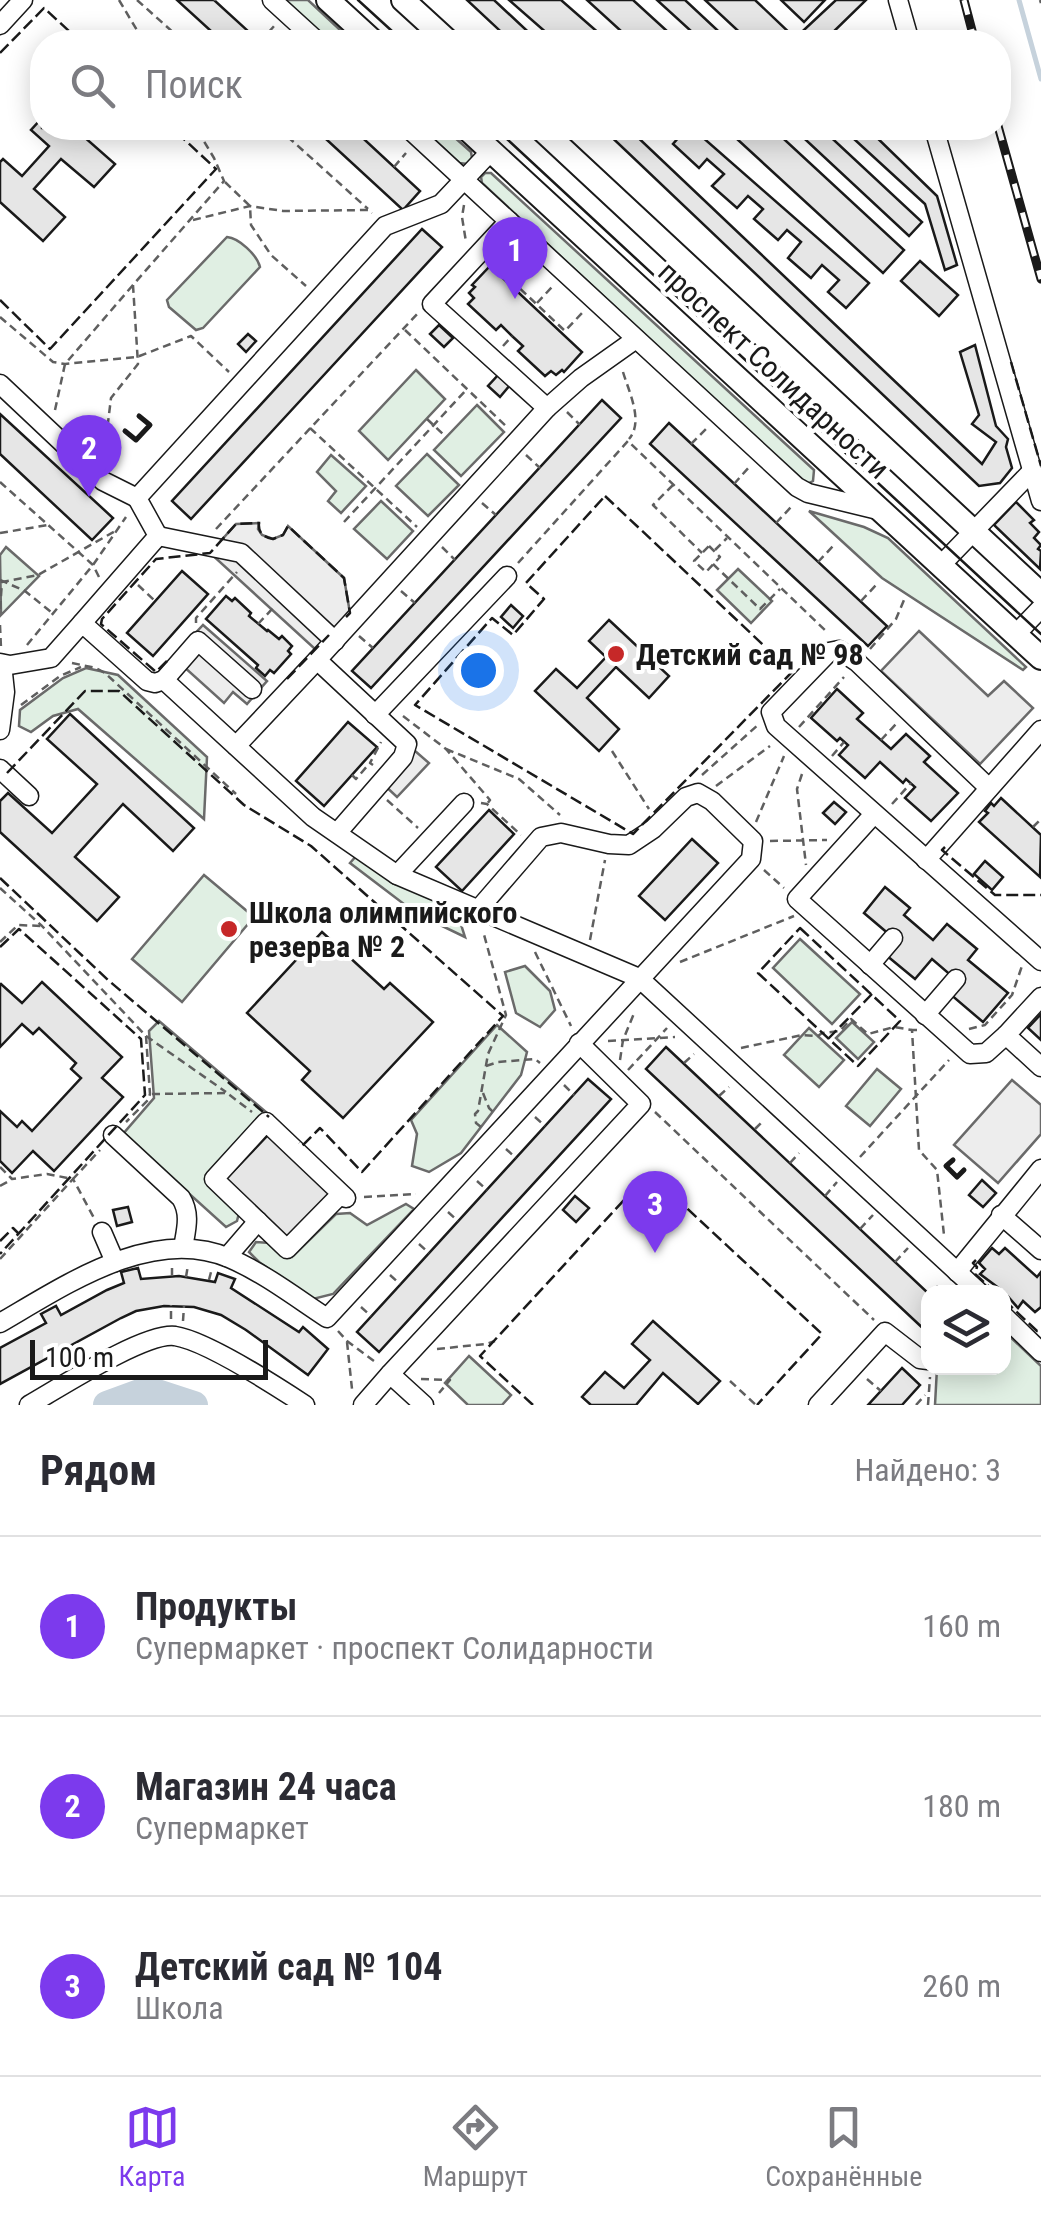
<!DOCTYPE html>
<html lang="ru">
<meta charset="utf-8">
<style>
body{margin:0;font-family:"Roboto Condensed",sans-serif;background:#f7f7f7;color:#2b2b33}
.controls{position:absolute;right:30px;bottom:30px;display:grid;overflow:hidden;border-radius:20px;box-shadow:0 5px 25px #0003}
.controls button{width:90px;height:90px;display:grid;place-items:center;padding:0;border:0;border-bottom:2px solid #e1e1e2;background:#fff;color:#2b2b33;font:50px sans-serif}
.scale{position:absolute;left:30px;bottom:25px;width:238px;box-sizing:border-box;padding-left:10px;border:5px solid #1a1a1a;border-top:0;font-size:28px;line-height:35px;white-space:nowrap;color:#1a1a1a;-webkit-text-stroke:8px #fff;paint-order:stroke}
.you{position:absolute;left:478px;top:670px;width:35px;height:35px;margin:-25px;border:8px solid #fff;border-radius:50%;background:#1a73e8;box-shadow:0 0 0 15px #1a73e833}
.badge{display:grid;place-items:center;width:65px;height:65px;border-radius:50%;background:#7c3aed;color:#fff;font-size:32px;font-weight:700}
.pin{position:absolute;translate:-50% -82px;filter:drop-shadow(0 2px 5px #0008)}
.pin::after{content:'';position:absolute;top:52px;width:35px;height:30px;background:inherit;clip-path:polygon(0 0,100% 0,50% 100%)}
.list{margin:0;padding:0;list-style:none}
h2{display:flex;justify-content:space-between;align-items:center;height:130px;margin:0;padding:0 40px;font-size:42px}
h2 small{font-size:32px;font-weight:400;color:#7c7c81}
.list li{display:grid;grid-template-columns:65px 1fr auto;gap:30px;align-items:center;box-sizing:border-box;height:180px;padding:0 40px;border-top:2px solid #e1e1e2}
.list b{display:block;font-size:38px;white-space:nowrap}
.list p{margin:0;font-size:32px;white-space:nowrap;color:#7c7c81}
.list em{font-size:32px;font-style:normal;color:#7c7c81}
.icon{flex:none;width:55px;height:55px;fill:none;stroke:currentColor;stroke-width:2;stroke-linecap:round;stroke-linejoin:round}
.map{position:relative;flex:none;width:1041px;height:1405px;overflow:hidden}
.search{position:absolute;background:#fff;box-shadow:0 5px 25px #0003;left:30px;right:30px;top:30px;height:110px;display:flex;align-items:center;gap:25px;box-sizing:border-box;padding:0 35px;border-radius:40px;color:#7c7c81;font-size:38px}
.sheet{height:670px;background:#fff}
nav{display:flex;justify-content:space-around;align-items:center;box-sizing:border-box;height:140px;border-top:2px solid #e1e1e2;background:#fff;font-size:28px;color:#7c7c81}
nav a{display:grid;justify-items:center;gap:5px}
nav .on{color:#7c3aed}
.map>svg:first-child{display:block}
.green{fill:#e0efe3;stroke:#6a6a6a;stroke-width:2.5}
.parking{fill:#ededed;stroke:#6a6a6a;stroke-width:2.5}
.lines{fill:none;stroke-linecap:round;stroke-linejoin:round}
.stream{stroke:#c6d2dc;stroke-width:5}
.river{stroke:#c6d2dc;stroke-width:28}
.building{fill:#e6e6e6;stroke:#1a1a1a;stroke-width:2.5}
.minor-casing{stroke:#1a1a1a;stroke-width:21}
.major-casing{stroke:#1a1a1a;stroke-width:26}
.path{stroke:#5f5f5f;stroke-width:2.5;stroke-dasharray:8 5;stroke-linecap:butt}
.minor{stroke:#fff;stroke-width:18}
.major{stroke:#fff;stroke-width:22}
.tram{stroke:#1a1a1a;stroke-width:2.5}
.rail-casing{stroke:#1a1a1a;stroke-width:9}
.rail{stroke:#fff;stroke-width:5;stroke-dasharray:15;stroke-linecap:butt}
.fence{stroke:#1a1a1a;stroke-width:2.5;stroke-dasharray:12 5;stroke-linecap:butt}
.wall{stroke:#1a1a1a;stroke-width:5}
.poi-dot{fill:#c62828;stroke:#fff;stroke-width:4}
.labels{text-anchor:middle;dominant-baseline:central;stroke-width:8;stroke-linejoin:round;paint-order:stroke}
.street-label{font-size:30px;fill:#1a1a1a;stroke:#fff}
.poi-label{font-size:30px;font-weight:bold;fill:#1a1a1a;stroke:#fff;text-anchor:start}
</style>
<div class="map">
<svg width="1041" height="1405" viewBox="0 0 1041 1405">
<rect width="100%" height="100%" fill="#fff"/>
<!-- green -->
<g class="green">
<polygon points="284,0 308,0 353,42 330,42"/>
<polygon points="422,128 444,128 471,152 472,158 468,164 459,163"/>
<polygon points="485,173 491,173 814,470 813,481 807,484 803,482 482,183 481,177"/>
<path d="M227 237C239 238 257 255 260 267L203 328 196 330 169 307 167 300Z"/>
<polygon points="416,370 445,399 388,460 359,431"/>
<polygon points="477,405 504,432 461,476 434,450"/>
<polygon points="427,454 459,485 428,516 396,486"/>
<polygon points="331,455 366,486 341,513 328,501 336,491 317,472"/>
<polygon points="381,501 413,531 387,559 354,529"/>
<polygon points="809,511 864,527 888,538 1026,667 1023,670 882,578"/>
<polygon points="6,547 39,576 1,615 0,555"/>
<polygon points="738,569 772,601 751,623 717,590"/>
<polygon points="86,668 118,675 207,757 204,819 78,709 53,716 31,732 19,726 20,710 63,678"/>
<polygon points="358,854 394,880 457,912 465,937 417,914 350,863"/>
<polygon points="204,875 254,917 182,1002 132,959"/>
<polygon points="800,939 860,994 832,1024 773,968"/>
<polygon points="525,966 550,991 555,1010 540,1027 516,1013 505,972"/>
<polygon points="159,1021 267,1113 255,1121 206,1175 240,1209 237,1221 226,1227 123,1134 154,1098 149,1031"/>
<polygon points="852,1022 874,1042 858,1059 836,1038"/>
<polygon points="497,1025 527,1052 521,1075 461,1153 429,1172 412,1166 417,1134 411,1120"/>
<polygon points="809,1028 844,1060 819,1087 784,1055"/>
<polygon points="877,1069 901,1089 870,1126 846,1106"/>
<polygon points="406,1204 414,1209 333,1294 313,1299 259,1262 249,1252 256,1242 270,1243 292,1257 336,1214 350,1213 367,1225"/>
<polygon points="1004,1331 1041,1366 1041,1405 935,1405 937,1368 1004,1368"/>
<polygon points="469,1356 511,1395 502,1405 468,1405 445,1383"/>
</g>
<!-- parking -->
<g class="parking">
<polygon points="259,523 258,529 262,535 273,539 283,535 288,526 344,578 350,613 315,649 210,553 236,524"/>
<polygon points="203,625 267,681 247,704 233,692 224,703 173,657"/>
<polygon points="919,631 988,696 1004,681 1033,708 980,764 881,671"/>
<polygon points="407,744 429,763 397,797 381,782"/>
<polygon points="1012,1080 1041,1105 1041,1134 998,1183 954,1145"/>
</g>
<g class="lines">
<!-- stream -->
<polyline class="stream" points="1019,0 1041,79"/>
<!-- river -->
<polyline class="river" points="107,1405 148,1390 194,1405"/>
</g>
<!-- building -->
<g class="building">
<polygon points="177,0 214,0 260,42 223,42"/>
<polygon points="467,0 494,0 539,42 512,42"/>
<polygon points="509,0 561,0 609,42 557,42"/>
<polygon points="587,0 633,0 679,42 633,42"/>
<polygon points="657,0 685,0 730,42 703,42"/>
<polygon points="705,0 755,0 795,38 791,42 750,42"/>
<polygon points="781,0 825,0 804,22"/>
<polygon points="836,0 866,0 823,42 791,42"/>
<polygon points="42,118 42,128 74,128 115,164 94,187 61,159 34,189 65,217 43,241 0,202 0,162 3,159 22,176 49,146 31,130"/>
<polygon points="314,128 352,128 420,191 403,210"/>
<polygon points="602,128 628,128 982,464 996,442 972,424 979,415 960,352 975,345 996,426 1008,439 1006,447 1012,468 1000,483 979,486"/>
<polygon points="684,128 692,128 869,283 846,308 828,292 839,280 822,265 811,278 788,258 801,242 787,230 778,240 754,219 763,209 748,196 737,208 712,186 724,174 707,159 699,168 673,144 686,129"/>
<polygon points="725,128 772,128 904,250 883,273"/>
<polygon points="793,128 821,128 922,222 909,236"/>
<polygon points="842,128 867,128 937,196 957,265 945,270 925,204"/>
<polygon points="422,229 442,247 191,519 172,501"/>
<polygon points="920,261 958,295 939,316 901,281"/>
<polygon points="490,266 582,352 564,372 562,370 556,375 551,371 545,376 518,351 523,346 512,336 501,325 496,330 468,304 474,298 469,293 475,287 472,285"/>
<polygon points="439,325 453,338 444,347 430,334"/>
<polygon points="248,334 256,341 246,352 238,344"/>
<polygon points="499,374 510,385 500,397 488,386"/>
<polygon points="602,400 621,418 371,688 352,671"/>
<polygon points="0,414 113,518 92,540 0,454"/>
<polygon points="669,423 887,626 868,646 650,444"/>
<polygon points="1016,502 1034,520 1030,523 1039,532 1034,538 1041,545 1038,549 1041,551 1040,569 994,525"/>
<polygon points="182,571 208,594 153,656 127,633"/>
<polygon points="226,596 232,601 235,598 251,613 249,616 267,631 268,630 279,639 282,636 292,646 288,651 291,654 274,673 270,670 265,676 256,668 258,665 206,619"/>
<polygon points="511,605 523,616 513,628 501,617"/>
<polygon points="609,620 669,676 649,698 616,667 587,698 619,729 599,751 535,691 556,669 577,688 606,657 589,641"/>
<polygon points="837,689 863,713 857,719 891,749 906,734 930,756 924,762 958,793 931,821 905,798 915,787 906,779 903,783 880,762 865,778 839,755 848,745 840,738 837,741 811,718"/>
<polygon points="70,714 194,828 173,851 123,804 75,857 119,897 97,921 0,832 0,801 8,793 52,833 97,784 47,739"/>
<polygon points="348,722 377,747 324,806 296,781"/>
<polygon points="1001,798 1041,835 1040,877 979,822 988,813 985,811 991,803 994,806"/>
<polygon points="834,802 846,812 835,824 823,813"/>
<polygon points="489,810 514,834 462,891 436,867"/>
<polygon points="692,839 718,863 665,920 639,896"/>
<polygon points="985,861 1003,877 992,890 974,874"/>
<polygon points="885,887 910,908 904,915 933,940 947,924 977,949 968,960 1008,993 983,1022 950,994 960,983 932,959 915,979 886,955 897,941 864,913"/>
<polygon points="322,932 384,989 390,983 433,1022 343,1118 302,1080 310,1071 247,1013"/>
<polygon points="42,982 122,1057 102,1078 123,1097 54,1171 33,1151 12,1173 0,1161 0,1111 17,1127 22,1121 32,1131 81,1078 71,1069 76,1063 39,1028 33,1034 22,1024 0,1047 0,985 1,984 22,1003"/>
<polygon points="1041,1014 1041,1040 1028,1028"/>
<polygon points="666,1047 928,1293 928,1333 646,1069"/>
<polygon points="588,1079 611,1099 379,1352 357,1332"/>
<polygon points="270,1133 332,1193 287,1239 226,1179"/>
<polygon points="982,1180 996,1193 983,1207 969,1195"/>
<polygon points="575,1196 589,1208 576,1222 563,1210"/>
<polygon points="128,1207 132,1222 117,1226 113,1210"/>
<polygon points="992,1248 999,1254 1005,1248 1037,1277 1041,1272 1041,1307 1035,1312 1023,1301 1018,1308 1004,1292 980,1274 985,1269 979,1263"/>
<polygon points="138,1268 141,1279 179,1276 215,1282 218,1273 235,1279 231,1288 299,1332 303,1327 328,1349 308,1375 246,1330 221,1315 194,1307 164,1306 136,1311 121,1318 0,1384 0,1348 46,1323 41,1314 56,1306 61,1315 107,1290 124,1283 121,1272"/>
<polygon points="653,1321 720,1381 698,1404 663,1373 636,1405 591,1405 582,1397 605,1372 624,1388 650,1360 632,1344"/>
<polygon points="902,1368 920,1385 902,1405 868,1405"/>
</g>
<g class="lines">
<defs>
<g id="minor">
<polyline points="272,0 318,42"/>
<polyline points="898,0 910,42"/>
<polyline points="0,25 23,0"/>
<polyline points="408,128 797,487 808,493 878,510"/>
<polyline points="934,128 1041,501"/>
<polyline points="509,221 432,304 547,408"/>
<polyline points="0,384 103,481 137,498"/>
<polyline points="158,536 241,553 335,641"/>
<polyline points="941,565 1032,471"/>
<polyline points="82,623 158,536 137,498 385,226 441,204 491,151"/>
<polyline points="1016,634 1041,608"/>
<polyline points="317,660 547,408 581,378 636,339"/>
<polyline points="0,663 10,665 51,658 82,623 147,681 155,683 164,680 313,817 397,875 639,978 979,1292"/>
<polyline points="164,680 198,641 252,689"/>
<polyline points="375,715 507,576"/>
<polyline points="0,730 5,692 2,664"/>
<polyline points="236,746 317,660 407,744 403,757 337,833"/>
<polyline points="0,769 29,796"/>
<polyline points="989,788 857,662 839,650 829,652 771,712 776,726 1041,961"/>
<polyline points="874,814 797,899 970,1054 986,1053 1006,1035"/>
<polyline points="926,860 1041,730"/>
<polyline points="397,875 464,803"/>
<polyline points="870,965 893,938"/>
<polyline points="1041,997 1006,1035 1041,1067"/>
<polyline points="925,1015 956,979"/>
<path d="M113 1135 181 1198C191 1214 186 1230 183 1248"/>
<polyline points="341,1194 287,1249 214,1179 266,1122 346,1198"/>
<polyline points="1001,1215 1041,1250"/>
<polyline points="102,1232 115,1262"/>
<polyline points="227,1257 258,1221"/>
<polyline points="957,1272 1041,1169"/>
<polyline points="1004,1316 1041,1352"/>
<path d="M0 1323C64 1286 152 1225 229 1258 264 1273 295 1297 327 1318L751 859 753 841 712 801 698 793 686 797 653 829 629 845 609 844 561 833 541 837 477 911"/>
<path d="M29 1405C59 1388 145 1332 175 1336 207 1341 276 1386 305 1405"/>
<polyline points="363,1405 390,1374"/>
<polyline points="424,1405 390,1374 641,1104 579,1043"/>
<polyline points="818,1405 885,1332 920,1359 928,1360"/>
</g>
<g id="major">
<polyline points="328,0 374,42"/>
<polyline points="403,0 449,42"/>
<polyline points="466,128 1041,658"/>
<polyline points="540,128 1041,594"/>
</g>
</defs>
<!-- minor casing -->
<use href="#minor" class="minor-casing"/>
<!-- major casing -->
<use href="#major" class="major-casing"/>
<!-- path -->
<g class="path">
<polyline points="119,0 144,42"/>
<polyline points="137,0 184,42"/>
<polyline points="1040,0 1041,3"/>
<polyline points="215,1 215,0"/>
<polyline points="260,42 275,25"/>
<polyline points="278,128 368,209"/>
<polyline points="394,167 406,153"/>
<polyline points="225,182 250,206 251,225 271,255 306,286"/>
<polyline points="464,205 462,217 466,242"/>
<polyline points="193,220 250,206 283,211 369,210 372,213"/>
<polyline points="529,261 511,280 565,331 583,312"/>
<polyline points="537,303 552,287"/>
<polyline points="0,317 53,362 65,364 137,357 191,336 229,372"/>
<polyline points="405,330 508,428"/>
<polyline points="503,346 512,336"/>
<path d="M623 372C629 392 644 422 629 439"/>
<polyline points="55,410 65,364 133,285"/>
<polyline points="567,412 580,425"/>
<polyline points="427,419 446,437"/>
<polyline points="310,428 417,527"/>
<polyline points="106,439 111,398 138,364 133,285 224,181 214,158 196,128"/>
<polyline points="691,444 708,427"/>
<polyline points="526,455 540,468"/>
<polyline points="0,482 93,565 99,577"/>
<polyline points="734,484 750,466"/>
<polyline points="673,485 653,505 702,553"/>
<polyline points="482,503 496,515"/>
<polyline points="344,522 467,389"/>
<polyline points="776,523 792,506"/>
<polyline points="216,529 419,312"/>
<polyline points="0,533 48,525"/>
<polygon points="709,546 720,557 706,572 694,561"/>
<polyline points="442,547 455,560"/>
<polyline points="715,550 727,538"/>
<polyline points="818,562 835,544"/>
<polyline points="518,563 628,441 828,633"/>
<polyline points="713,564 760,609 780,589"/>
<polyline points="0,580 25,591 51,612"/>
<polyline points="138,585 155,601"/>
<polyline points="401,591 415,603"/>
<polyline points="861,601 878,583"/>
<polyline points="0,609 2,582 38,575 117,530"/>
<polyline points="196,623 196,618 237,572"/>
<polyline points="258,624 274,607"/>
<polyline points="0,625 1,648"/>
<polyline points="359,636 373,648"/>
<polyline points="27,645 93,565 126,517"/>
<polyline points="870,649 896,619 904,600"/>
<polyline points="72,663 96,668 105,673 236,794"/>
<polyline points="21,705 60,676 81,667"/>
<polyline points="403,716 446,749 490,800 487,804"/>
<polyline points="799,727 844,677"/>
<polyline points="881,740 897,723"/>
<polyline points="446,749 519,779 560,815"/>
<polyline points="612,751 649,809"/>
<polyline points="832,756 844,742"/>
<polyline points="373,765 370,763 381,742"/>
<polyline points="802,774 797,789 806,865"/>
<polyline points="352,775 356,779 369,764"/>
<polyline points="702,775 759,724"/>
<polyline points="716,786 770,746"/>
<polyline points="387,800 418,828"/>
<polyline points="481,803 487,804 521,835"/>
<polyline points="892,804 911,783"/>
<polyline points="756,822 784,756"/>
<polyline points="1033,827 1041,819"/>
<polyline points="770,841 827,840"/>
<polyline points="764,870 784,888"/>
<polyline points="0,888 42,926 146,1036 150,1094 148,1100 126,1122"/>
<polyline points="590,940 605,860"/>
<polyline points="0,942 18,925 41,926"/>
<polyline points="535,952 571,1026"/>
<polyline points="680,962 794,916"/>
<polyline points="969,1029 985,1025 1012,995 1022,966"/>
<polyline points="917,1030 912,1030 919,1150 937,1170 944,1235"/>
<polyline points="146,1036 226,1092"/>
<polyline points="608,1041 675,1037"/>
<polyline points="741,1048 802,1035 818,1036 822,1033 840,1031 851,1019 868,1034 894,1027 912,1030"/>
<polyline points="620,1060 623,1040 635,1011"/>
<polyline points="684,1063 694,1054"/>
<polyline points="486,1066 498,1062 535,1059 540,1063"/>
<polyline points="628,1070 667,1028"/>
<polyline points="564,1085 574,1095"/>
<polyline points="483,1093 489,1108 493,1112"/>
<polyline points="152,1094 227,1093 252,1112"/>
<polyline points="719,1096 729,1087"/>
<polyline points="655,1112 874,1320"/>
<polyline points="535,1117 545,1126"/>
<polyline points="481,1127 476,1123 475,1114 478,1111 488,1054 506,1015 483,931"/>
<polyline points="755,1129 764,1120"/>
<polyline points="506,1149 516,1158"/>
<polyline points="860,1157 949,1060"/>
<polyline points="790,1163 799,1153"/>
<polyline points="0,1167 12,1179 47,1174 73,1179 100,1150"/>
<polyline points="477,1181 487,1190"/>
<polyline points="0,1186 11,1180"/>
<polyline points="825,1196 837,1182"/>
<polyline points="364,1197 416,1194"/>
<polyline points="448,1212 458,1221"/>
<polyline points="860,1229 873,1215"/>
<polyline points="419,1244 429,1253"/>
<polyline points="0,1259 73,1179 94,1218"/>
<polyline points="895,1262 908,1248"/>
<polyline points="390,1275 400,1284"/>
<polyline points="172,1276 172,1264"/>
<polyline points="186,1277 188,1265"/>
<polyline points="209,1280 211,1272"/>
<polyline points="933,1292 941,1282"/>
<polyline points="361,1307 371,1316"/>
<polyline points="171,1319 171,1305"/>
<polyline points="183,1321 184,1306"/>
<polyline points="338,1331 347,1341 378,1364"/>
<polyline points="347,1342 352,1389"/>
<polyline points="437,1349 486,1344 495,1341"/>
<polyline points="421,1379 450,1380 439,1393"/>
<polyline points="867,1379 881,1391"/>
<polyline points="730,1381 756,1405"/>
<polyline points="916,1405 925,1395"/>
<polyline points="928,1405 930,1377"/>
</g>
<!-- minor -->
<use href="#minor" class="minor"/>
<!-- major -->
<use href="#major" class="major"/>
<!-- tram -->
<g class="tram">
<polyline points="358,0 404,42"/>
<polyline points="495,128 1041,634"/>
</g>
<defs>
<g id="rail">
<polyline points="964,0 975,42"/>
<polyline points="998,126 1041,279"/>
</g>
</defs>
<!-- rail casing -->
<use href="#rail" class="rail-casing"/>
<!-- rail -->
<use href="#rail" class="rail"/>
<!-- fence -->
<g class="fence">
<polyline points="0,53 44,8 81,42"/>
<polyline points="0,300 50,349 216,169 172,128"/>
<polyline points="1011,362 1041,466"/>
<polygon points="605,496 792,672 633,834 415,705 492,618 513,635 544,599 526,583"/>
<path d="M167 661 156 672 101 624 102 619 156 559 210 553 236 524 259 523C258 533 263 537 273 539L283 535 288 526 344 578 350 613 346 617"/>
<polyline points="287,679 329,635"/>
<polyline points="7,773 85,691 119,691 244,805 311,846 503,1016 362,1172 320,1128 302,1146 299,1143"/>
<polyline points="945,847 942,850 995,895 1041,895"/>
<polyline points="0,878 108,980 269,1117"/>
<polygon points="800,928 900,1021 858,1066 758,973"/>
<polyline points="0,947 19,929 141,1039 145,1095 0,1254"/>
<polyline points="828,1039 872,994"/>
<polyline points="0,1241 13,1228 19,1234"/>
<polyline points="976,1260 973,1263 977,1267 975,1274 995,1292"/>
<polyline points="1004,1300 1037,1331 1041,1331"/>
<polyline points="533,1405 480,1356 649,1173 822,1334 757,1405"/>
</g>
<!-- wall -->
<g class="wall">
<polyline points="125,431 136,440 150,425 139,416"/>
<polyline points="953,1160 946,1166 957,1177 964,1170"/>
</g>
</g>
<!-- markers -->
<g class="poi-dot">
<circle cx="616" cy="654" r="10"/>
<circle cx="229" cy="929" r="10"/>
</g>
<g class="labels">
<!-- street labels -->
<g class="street-label">
<text transform="translate(774 370) rotate(43)">проспект Солидарности</text>
</g>
<!-- poi labels -->
<g class="poi-label">
<text x="636" y="654">Детский сад № 98</text>
<text x="249" y="912">Школа олимпийского<tspan x="249" dy="34">резерва № 2</tspan></text>
</g>
</g>
</svg>
<div class="controls">
<button><svg class="icon" aria-label="layers" viewBox="0 0 24 24"><path d="M12 4l9 5-9 5-9-5zM3 14l9 5 9-5"/></svg></button>
</div>
<div class="scale">100 m</div>
<div class="you"></div>
<div class="pin badge" style="left:515px;top:299px">1</div>
<div class="pin badge" style="left:89px;top:497px">2</div>
<div class="pin badge" style="left:655px;top:1253px">3</div>
<div class="search"><svg class="icon" aria-label="search" viewBox="0 0 24 24"><circle cx="10" cy="10" r="6"/><path d="M15 15l6 6"/></svg>Поиск</div>
</div>
<section class="sheet">
<h2>Рядом<small>Найдено: 3</small></h2>
<ul class="list">
<li><span class="badge">1</span><div><b>Продукты</b><p>Супермаркет · проспект Солидарности</p></div><em>160 m</em></li>
<li><span class="badge">2</span><div><b>Магазин 24 часа</b><p>Супермаркет</p></div><em>180 m</em></li>
<li><span class="badge">3</span><div><b>Детский сад № 104</b><p>Школа</p></div><em>260 m</em></li>
</ul>
</section>
<nav>
<a class="on"><svg class="icon" aria-label="map" viewBox="0 0 24 24"><path d="M3 6l6-2 6 2 6-2v14l-6 2-6-2-6 2zM9 4v14M15 6v14"/></svg>Карта</a>
<a><svg class="icon" aria-label="directions" viewBox="0 0 24 24"><path d="M12 3l9 9-9 9-9-9zM9 14v-3h6M13 9l2 2-2 2"/></svg>Маршрут</a>
<a><svg class="icon" aria-label="saved" viewBox="0 0 24 24"><path d="M7 4h10v16l-5-4-5 4z"/></svg>Сохранённые</a>
</nav>
